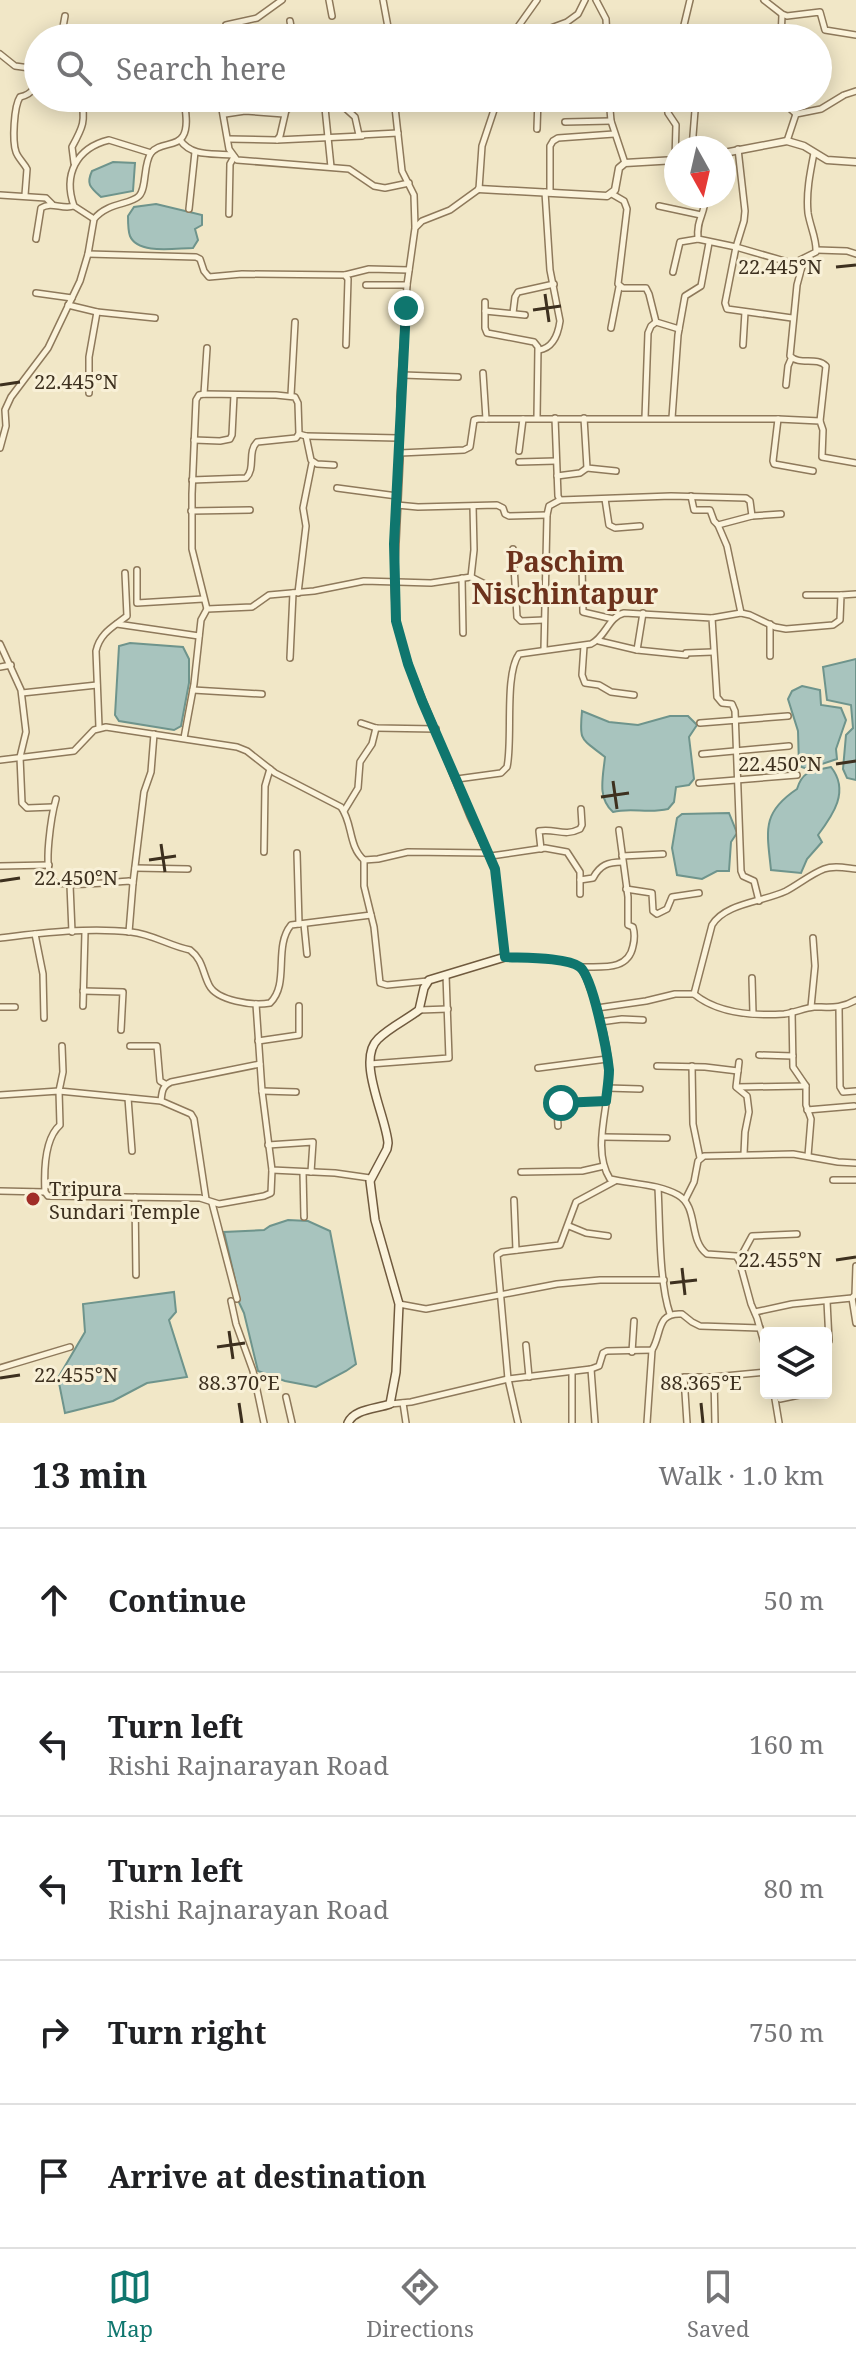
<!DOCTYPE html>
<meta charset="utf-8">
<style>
body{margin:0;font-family:"Noto Serif",serif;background:#f6f6f6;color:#202124}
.controls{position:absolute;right:24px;bottom:24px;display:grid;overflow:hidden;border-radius:8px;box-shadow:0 4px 20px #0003}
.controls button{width:72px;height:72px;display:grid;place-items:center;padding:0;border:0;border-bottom:2px solid #e0e0e0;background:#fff;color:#202124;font:40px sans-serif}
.compass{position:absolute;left:664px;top:136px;width:72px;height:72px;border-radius:50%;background:#fff;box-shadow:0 4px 20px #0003;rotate:172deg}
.stop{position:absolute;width:24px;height:24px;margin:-18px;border:6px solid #0f766e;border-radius:50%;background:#fff}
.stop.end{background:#0f766e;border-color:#fff;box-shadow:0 2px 8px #0008}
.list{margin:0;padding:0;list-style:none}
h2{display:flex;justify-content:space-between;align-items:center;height:104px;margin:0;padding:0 32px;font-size:34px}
h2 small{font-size:26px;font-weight:400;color:#757577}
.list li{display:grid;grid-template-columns:52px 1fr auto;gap:24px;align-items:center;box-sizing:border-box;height:144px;padding:0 32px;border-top:2px solid #e0e0e0}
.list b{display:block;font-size:30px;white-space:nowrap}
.list p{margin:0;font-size:26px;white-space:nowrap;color:#757577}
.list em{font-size:26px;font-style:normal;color:#757577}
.icon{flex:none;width:44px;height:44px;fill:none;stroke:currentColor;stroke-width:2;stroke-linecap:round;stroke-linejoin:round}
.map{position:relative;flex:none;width:856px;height:1423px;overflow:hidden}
.search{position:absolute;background:#fff;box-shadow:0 4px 20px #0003;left:24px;right:24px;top:24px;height:88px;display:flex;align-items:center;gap:20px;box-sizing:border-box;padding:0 28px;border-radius:44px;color:#757577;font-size:30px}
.sheet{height:824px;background:#fff}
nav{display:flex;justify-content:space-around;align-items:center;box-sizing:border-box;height:112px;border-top:2px solid #e0e0e0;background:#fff;font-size:22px;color:#757577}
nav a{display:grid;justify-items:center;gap:4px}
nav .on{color:#0f766e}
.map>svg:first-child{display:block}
.water{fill:#a8c4be;stroke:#6e948c;stroke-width:2}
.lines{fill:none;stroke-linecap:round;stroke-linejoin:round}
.minor-casing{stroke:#8e795b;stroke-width:8}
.tertiary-casing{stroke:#8e795b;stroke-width:9}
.secondary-casing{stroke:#705a3e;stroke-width:10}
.minor{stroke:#fbf3db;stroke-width:5}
.tertiary{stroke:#fbf3db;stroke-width:6}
.secondary{stroke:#fbf3db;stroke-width:7}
.route{stroke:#0f766e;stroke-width:10}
.ticks{fill:none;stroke:#3d301f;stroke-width:3}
.poi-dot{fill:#a02d27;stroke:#f8f0d7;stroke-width:3}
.labels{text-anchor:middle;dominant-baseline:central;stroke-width:6;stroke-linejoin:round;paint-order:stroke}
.poi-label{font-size:20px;fill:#3d301f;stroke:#f8f0d7;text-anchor:start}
.district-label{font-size:28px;font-weight:bold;fill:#6c321c;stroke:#f8f0d7}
.ticks-label{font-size:20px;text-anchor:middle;fill:#3d301f;stroke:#f8f0d7;stroke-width:6;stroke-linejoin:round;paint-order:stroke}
</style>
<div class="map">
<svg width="856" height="1423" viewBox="0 0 856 1423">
<rect width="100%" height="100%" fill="#f1e7c7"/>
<!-- water -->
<g class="water">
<path d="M113 162 135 163 133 191 101 197C90 187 86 184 92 171Z"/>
<path d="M156 204 202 215V225L195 229 198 240 193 248C176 248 138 255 130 236 128 231 128 222 128 216L134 207Z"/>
<polygon points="130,643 183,647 189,659 189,683 181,726 174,730 119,721 115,715 119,646"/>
<polygon points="856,659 856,780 847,778 843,769 846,735 853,728 851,705 827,700 823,667"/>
<polygon points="802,686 820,690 821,705 841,708 846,720 836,749 837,759 807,769 799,766 798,731 788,699 792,691"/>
<path d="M582 711 609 722 638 725 670 716H688L697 725 689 737 694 779 689 785 676 787 674 802 668 809C647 814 632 807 613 812 597 798 603 777 605 757 581 738 579 742 582 711Z"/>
<path d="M831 767C850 791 833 815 818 835L822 842 807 859 801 873 771 870C767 831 761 813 797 789 803 769 814 771 831 767Z"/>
<polygon points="729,813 737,833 731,842 729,871 717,871 702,879 677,875 672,848 677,818 682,814"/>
<polygon points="288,1220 308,1221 330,1231 356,1364 346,1371 316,1387 285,1381 258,1371 244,1313 236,1296 237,1288 224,1232 264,1230 270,1226"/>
<polygon points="174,1292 176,1312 169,1320 187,1377 147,1383 113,1401 65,1413 58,1378 85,1332 83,1304"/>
</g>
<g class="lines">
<defs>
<g id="minor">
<polyline points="329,0 332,16"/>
<polyline points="383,0 390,38"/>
<polyline points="596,0 606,19 607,38"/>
<polyline points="764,0 782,14 787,16 820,12 825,30 856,35"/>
<polyline points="290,21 293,38"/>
<polyline points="226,25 257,18 282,0"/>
<polyline points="61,38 65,16"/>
<polyline points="510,38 537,0"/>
<polyline points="524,38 567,22 578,14 585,0"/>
<polyline points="684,38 684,25 690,0"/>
<polyline points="781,38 782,15"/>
<polyline points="0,54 15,66 37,69"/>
<polyline points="220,98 229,149 237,160 349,169 374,186 385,188 409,183"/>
<polyline points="324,98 331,167"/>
<polyline points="341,98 344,107 355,117 359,135 398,133"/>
<polyline points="394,98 402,171 414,195 415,227"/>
<path d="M498 98 482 146 479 189 450 210 422 221 415 228 407 285 400 397V459L394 583 396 621 408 664 470 816 495 869 505 957C524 958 563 957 578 966 586 971 588 984 592 993 600 1017 608 1045 609 1071 610 1105 591 1149 610 1179 631 1184 659 1184 678 1195 699 1207 688 1240 707 1254L736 1256 739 1260 751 1304 757 1318 766 1350"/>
<polyline points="609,98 611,121 625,163"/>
<polyline points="609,101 638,104 667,103 671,98"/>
<path d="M746 101C769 99 779 97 796 114"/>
<polyline points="667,103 668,113 676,125 675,160"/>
<polyline points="225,114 245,111 284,114"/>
<polyline points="565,122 611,121"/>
<polyline points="537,129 538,98"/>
<polyline points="228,139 277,140 280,136 286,110 296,104 308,103 310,98"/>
<path d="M180 140C192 157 212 153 231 155"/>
<polyline points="277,140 362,136"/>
<polyline points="787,141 796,114 821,109 844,95 856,91"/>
<polyline points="692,148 696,98"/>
<path d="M74 163 72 147C83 127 86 121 81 98"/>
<polyline points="550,193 550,146 553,141 558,138 614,134"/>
<polyline points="612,194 624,201 627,209 618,284 623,288 646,288 649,294 656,322 679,329"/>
<polyline points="0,195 46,198 52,204"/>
<path d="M25 195 27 169C24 163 18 158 16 152 12 141 14 106 20 97 36 93 35 85 37 69"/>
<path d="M705 196C706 214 696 218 698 239L736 247 744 221 745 211 738 149"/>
<polyline points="659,206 701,215"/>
<polyline points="189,209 195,152"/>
<polyline points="229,214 230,164 234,157"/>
<path d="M94 219 74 206C63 175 76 148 109 140L151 153"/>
<path d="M36 239 41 208C52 201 62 210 74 206"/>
<polyline points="817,250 847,251 856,254"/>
<polyline points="88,254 196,257 200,259 204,271 209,277 242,274 345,275 348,279 346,345"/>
<path d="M804 259 797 285 790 356C800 366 816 356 826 366L820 421"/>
<polyline points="673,272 680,242 698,239"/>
<polyline points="345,275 369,269 409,270"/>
<polyline points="366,285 407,285"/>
<polyline points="36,293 72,298"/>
<polyline points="485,302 485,328 487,333 534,342 538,347 537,418"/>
<polyline points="68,305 97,312 155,318"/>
<polyline points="485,311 525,315"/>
<polyline points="513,313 515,297 518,292 554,284"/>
<path d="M792 318 727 309 725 303 736 247 788 262H796L816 252C817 240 810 226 808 213 806 193 810 173 814 153"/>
<polyline points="611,328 619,287"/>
<polyline points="743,345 745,312"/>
<path d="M539 350C553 348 558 335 560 321L550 270 545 192"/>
<polyline points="483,373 486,419"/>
<polyline points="403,375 458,377"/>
<polyline points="786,385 788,366 791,359"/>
<polyline points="89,393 89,357 97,312"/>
<polyline points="204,394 207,348"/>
<polyline points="291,395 295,322"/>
<polyline points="555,418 558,496 560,500 671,496 746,498 750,501 752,516"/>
<polyline points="584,418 587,468 616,471"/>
<polyline points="645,418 648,333 651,326 656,322"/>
<polyline points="672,418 678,335 685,296 701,286 709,243"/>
<polyline points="778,419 773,461 774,464 813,471"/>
<polyline points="306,436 398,438"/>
<polyline points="194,440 220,441 230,439 232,435 234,395"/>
<path d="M0 448 6 426 5 410 11 397 48 348 80 281 88 254 94 219C108 202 130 205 139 196 147 188 143 164 151 153 159 142 177 147 183 136 189 126 185 109 184 98"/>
<polyline points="519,451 523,419"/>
<polyline points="400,453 464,450 470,447 474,420 478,419 778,419 820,421 823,430 822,457 856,463"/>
<polyline points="519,462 556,461"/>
<polyline points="557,476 580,473 587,468"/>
<path d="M192 480 246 478C256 468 247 452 257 442L296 438 299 434"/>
<polyline points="337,488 397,496"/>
<polyline points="691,496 694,510 710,510 714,521 718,525"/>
<polyline points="605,499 609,525 615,528 640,526"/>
<polyline points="397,505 418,507 497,505 503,508 505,514 509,516 547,515"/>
<polyline points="191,511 250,510"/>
<polyline points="513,549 517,617 521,621 544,620"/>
<polyline points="582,566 583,612 613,619"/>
<polyline points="137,570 137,603 203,599"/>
<polyline points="471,577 474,550 473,506"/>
<polyline points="462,578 463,633"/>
<polyline points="545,592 581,593"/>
<polyline points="298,593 306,526 303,508 312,463"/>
<polyline points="806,595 841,595"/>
<polyline points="207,609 192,549 192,494 196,400 199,395 204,394 276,395 295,397 298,403 299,434 306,436 311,460 317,464 334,465"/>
<polyline points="741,613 727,546 718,525 752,516 781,514"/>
<polyline points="712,618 741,613 750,615 775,627 786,629 833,625 840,620 841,595 856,594"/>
<polyline points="117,624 199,636"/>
<polyline points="770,624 770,656"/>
<polyline points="599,641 637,650 686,655"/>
<polyline points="0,644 21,690 26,732 20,757 22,803 27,808 53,807"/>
<polyline points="584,646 582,675 585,683 599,685 611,692 634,695"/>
<polyline points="544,650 547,515 549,506 560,500"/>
<polyline points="637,650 643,613"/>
<polyline points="686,653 713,652"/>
<polyline points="290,658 293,593"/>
<polyline points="0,667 11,665"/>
<polyline points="193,690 262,694"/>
<polyline points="22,693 97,685"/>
<polyline points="361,723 376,728 436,729"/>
<polyline points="700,723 788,716"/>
<path d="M99 727 96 651C100 633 113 627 127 616L125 573"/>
<polyline points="184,738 194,684 201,620 207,609 252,607 269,595 314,591 364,581 431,583 471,577 495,589"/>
<polyline points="702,754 789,746"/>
<path d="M0 760 74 751 94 730 106 727 237 747 247 751 275 773 341 807C353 823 348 846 364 860L378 859 408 852 488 853"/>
<path d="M457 779 501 773 507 767C513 740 504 675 519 654L591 644C606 637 608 617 624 613L712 618 717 697 722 703 732 704 735 711 741 871 743 876 754 881 759 901"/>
<polyline points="699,783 797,775"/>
<path d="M56 799C52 813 42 870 53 881 60 888 116 882 129 881L133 883 129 932"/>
<polyline points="344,811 358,788 360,762 372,744 376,728"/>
<path d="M541 849 539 831C555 828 564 837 580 829L582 825 581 809"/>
<polyline points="264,852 265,786 270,769"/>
<polyline points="297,853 299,924"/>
<polyline points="491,856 545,848 567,852 580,872 580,894"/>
<polyline points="622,856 663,854"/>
<polyline points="364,860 364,886 374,927 380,983 387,985 428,981"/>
<polyline points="0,866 49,865"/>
<polyline points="135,868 188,869"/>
<path d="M580 880 593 878C600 865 608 862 622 862"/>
<polyline points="133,883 144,792 151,772 154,734"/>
<polyline points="70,885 72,932"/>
<polyline points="626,889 652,893 653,911 657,914 667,909 672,897 699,893"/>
<polyline points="304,924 307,954"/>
<polyline points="35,934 43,974 44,1018"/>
<path d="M0 938C42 933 89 927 131 932 152 934 170 946 190 950 203 960 202 971 209 985 217 1001 253 1006 270 1003 290 984 273 947 291 925L371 915"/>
<path d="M579 967C600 966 628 972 633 946 635 938 635 934 633 927L628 925V897L619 830"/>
<polyline points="752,978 753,1013"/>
<polyline points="83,991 123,992 121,1030"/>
<path d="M694 994C717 1013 754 1016 784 1014 794 1013 804 1008 814 1007 830 1007 841 1009 856 1000"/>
<polyline points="256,1004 262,1091 272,1170 335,1173 370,1178"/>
<polyline points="83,1006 85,932"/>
<polyline points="0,1007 15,1007"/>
<polyline points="811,1007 815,966 813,938"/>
<path d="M597 1008 646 1001 675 994H694L712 925C725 903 763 902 786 891 799 884 811 874 824 869 834 865 846 868 856 869"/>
<polyline points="839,1008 840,1087 843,1092 856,1091"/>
<polyline points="419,1010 448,1009"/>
<polyline points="792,1012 793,1067 806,1086 806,1105 811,1119 808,1156"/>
<polyline points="600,1022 622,1019 643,1020"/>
<polyline points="258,1041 299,1035 299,1006"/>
<polyline points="62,1046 63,1072 59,1091 161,1101"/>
<polyline points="130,1046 157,1046 160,1081 165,1084"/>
<polyline points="759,1055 793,1056"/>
<polyline points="739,1062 736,1087 747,1096 749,1112 745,1132 744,1154"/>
<polyline points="370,1064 449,1058 446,975"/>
<polyline points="657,1066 705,1067 738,1071"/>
<polyline points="692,1066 693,1124 700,1158"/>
<polyline points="538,1068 607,1059"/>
<polyline points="737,1087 806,1086"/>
<polyline points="607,1088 640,1089"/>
<polyline points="262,1091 296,1092"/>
<path d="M0 1095 59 1091 60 1125C44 1139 44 1172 45 1192L48 1196 200 1198 219 1204 264 1196 271 1193 272 1170"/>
<polyline points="128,1098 132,1151"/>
<polyline points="807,1110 854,1106"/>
<polyline points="558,1126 557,1107 561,1103 606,1101"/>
<polyline points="603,1137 667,1138"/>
<polyline points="268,1145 313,1142 311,1172"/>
<polyline points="303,1172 304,1217"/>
<polyline points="521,1172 582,1171 604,1166"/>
<polyline points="833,1180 856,1180"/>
<path d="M658 1188C660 1223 659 1283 670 1314"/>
<polyline points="0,1191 45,1192"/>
<polyline points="135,1197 136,1275"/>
<path d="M206 1199 194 1119 191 1114 161 1101C162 1092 162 1086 171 1082L260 1064"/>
<polyline points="514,1200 516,1250"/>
<polyline points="685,1200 694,1182 698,1161 704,1156 793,1154 838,1162 856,1163"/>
<polyline points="212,1203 237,1299"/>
<polyline points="569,1226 586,1233 608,1236"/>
<polyline points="739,1260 752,1236 797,1234"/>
<polyline points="852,1298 856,1323"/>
<polyline points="231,1301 236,1324 253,1371 264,1423"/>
<polyline points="399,1304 426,1309 557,1284 600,1280 664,1280"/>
<polyline points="755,1312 792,1304 852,1298 855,1295 856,1266"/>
<polyline points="826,1343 829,1341 827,1301"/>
<polyline points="526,1345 529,1377"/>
<polyline points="632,1352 634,1321"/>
<polyline points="0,1368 70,1347"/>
<polyline points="591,1369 595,1423"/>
<polyline points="714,1377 715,1423"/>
<polyline points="774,1393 779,1423"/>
<polyline points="286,1397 292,1423"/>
<polyline points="780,1399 804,1394"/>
<polyline points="403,1403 406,1423"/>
<path d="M390 1404 411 1402 508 1379 591 1369 599 1366 603 1353 607 1351 652 1350C662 1334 656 1312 682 1314L692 1322 700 1326 760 1328"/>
<polyline points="518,1423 508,1379 497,1255 502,1252 560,1245 576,1202 615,1181"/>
<polyline points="572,1423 572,1372"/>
<polyline points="647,1423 652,1350"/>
<polyline points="687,1423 684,1377 714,1377 766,1372"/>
</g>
<g id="tertiary">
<polyline points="724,153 787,141 804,146 827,160 856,162"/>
<polyline points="479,189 607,196 615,190 619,168 625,163 676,160"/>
</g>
<path id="secondary" d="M348 1423C354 1409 376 1409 390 1404L396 1372 399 1304 375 1220 370 1181 387 1149 388 1143C386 1116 356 1060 378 1039 390 1027 406 1020 419 1010L424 988 429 980 505 957"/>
</defs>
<!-- minor casing -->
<use href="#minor" class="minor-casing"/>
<!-- tertiary casing -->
<use href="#tertiary" class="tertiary-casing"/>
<!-- secondary casing -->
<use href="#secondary" class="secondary-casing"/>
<!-- minor -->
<use href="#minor" class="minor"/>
<!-- tertiary -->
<use href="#tertiary" class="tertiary"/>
<!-- secondary -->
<use href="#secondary" class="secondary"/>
</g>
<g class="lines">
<!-- route -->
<path class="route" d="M406 308 394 544 396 621 408 664 422 701 495 869 505 957C523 958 566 957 580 967 593 978 607 1051 609 1070 609 1080 607 1091 606 1101L561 1103"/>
</g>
<!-- ticks -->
<path class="ticks" d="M836 267 856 265M545 294 549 322M533 310 561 306M0 385 20 382M836 764 856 761M613 781 617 809M601 797 629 793M161 844 165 872M149 860 176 856M0 881 20 878M836 1260 856 1257M682 1268 685 1295M670 1283 697 1280M229 1331 233 1359M217 1347 245 1343M0 1378 20 1375M239 1403 242 1423M701 1403 703 1423"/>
<!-- markers -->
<circle class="poi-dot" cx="33" cy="1199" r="8"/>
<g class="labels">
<!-- poi labels -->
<g class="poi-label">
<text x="49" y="1188">Tripura<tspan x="49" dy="23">Sundari Temple</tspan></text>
</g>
<!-- district labels -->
<g class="district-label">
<text x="565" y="561">Paschim<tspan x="565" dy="32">Nischintapur</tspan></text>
</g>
</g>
<g class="ticks-label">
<text x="780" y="274">22.445°N</text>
<text x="76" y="389">22.445°N</text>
<text x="780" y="771">22.450°N</text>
<text x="76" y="885">22.450°N</text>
<text x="780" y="1267">22.455°N</text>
<text x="76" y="1382">22.455°N</text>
<text x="239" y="1390">88.370°E</text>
<text x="701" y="1390">88.365°E</text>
</g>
</svg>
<div class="controls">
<button><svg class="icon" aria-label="layers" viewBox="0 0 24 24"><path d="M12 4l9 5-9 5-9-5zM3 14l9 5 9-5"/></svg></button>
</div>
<svg class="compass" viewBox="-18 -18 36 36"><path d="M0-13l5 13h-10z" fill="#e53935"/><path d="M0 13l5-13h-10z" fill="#757577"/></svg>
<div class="stop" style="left:561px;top:1103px"></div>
<div class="stop end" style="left:406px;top:308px"></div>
<div class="search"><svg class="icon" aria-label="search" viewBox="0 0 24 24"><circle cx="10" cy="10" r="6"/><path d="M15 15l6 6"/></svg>Search here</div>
</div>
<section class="sheet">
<h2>13 min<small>Walk · 1.0 km</small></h2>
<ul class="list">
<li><svg class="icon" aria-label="ahead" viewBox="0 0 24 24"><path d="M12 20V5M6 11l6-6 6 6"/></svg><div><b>Continue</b></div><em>50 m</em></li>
<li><svg class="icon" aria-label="left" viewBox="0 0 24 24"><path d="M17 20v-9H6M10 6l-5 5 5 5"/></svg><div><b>Turn left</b><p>Rishi Rajnarayan Road</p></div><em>160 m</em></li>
<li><svg class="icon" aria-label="left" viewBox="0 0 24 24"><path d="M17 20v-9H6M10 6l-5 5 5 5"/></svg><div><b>Turn left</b><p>Rishi Rajnarayan Road</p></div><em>80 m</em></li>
<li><svg class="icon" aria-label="right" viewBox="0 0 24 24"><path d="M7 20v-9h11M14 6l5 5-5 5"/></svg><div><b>Turn right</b></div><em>750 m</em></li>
<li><svg class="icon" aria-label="arrive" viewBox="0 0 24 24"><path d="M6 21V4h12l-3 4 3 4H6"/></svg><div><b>Arrive at destination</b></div></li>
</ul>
</section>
<nav>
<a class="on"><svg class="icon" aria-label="map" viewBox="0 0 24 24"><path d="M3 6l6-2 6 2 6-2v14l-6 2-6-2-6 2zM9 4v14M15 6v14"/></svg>Map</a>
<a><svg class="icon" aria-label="directions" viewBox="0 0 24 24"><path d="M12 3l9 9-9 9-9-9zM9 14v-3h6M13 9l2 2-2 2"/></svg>Directions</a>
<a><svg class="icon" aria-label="saved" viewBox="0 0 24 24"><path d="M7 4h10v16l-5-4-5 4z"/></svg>Saved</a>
</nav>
